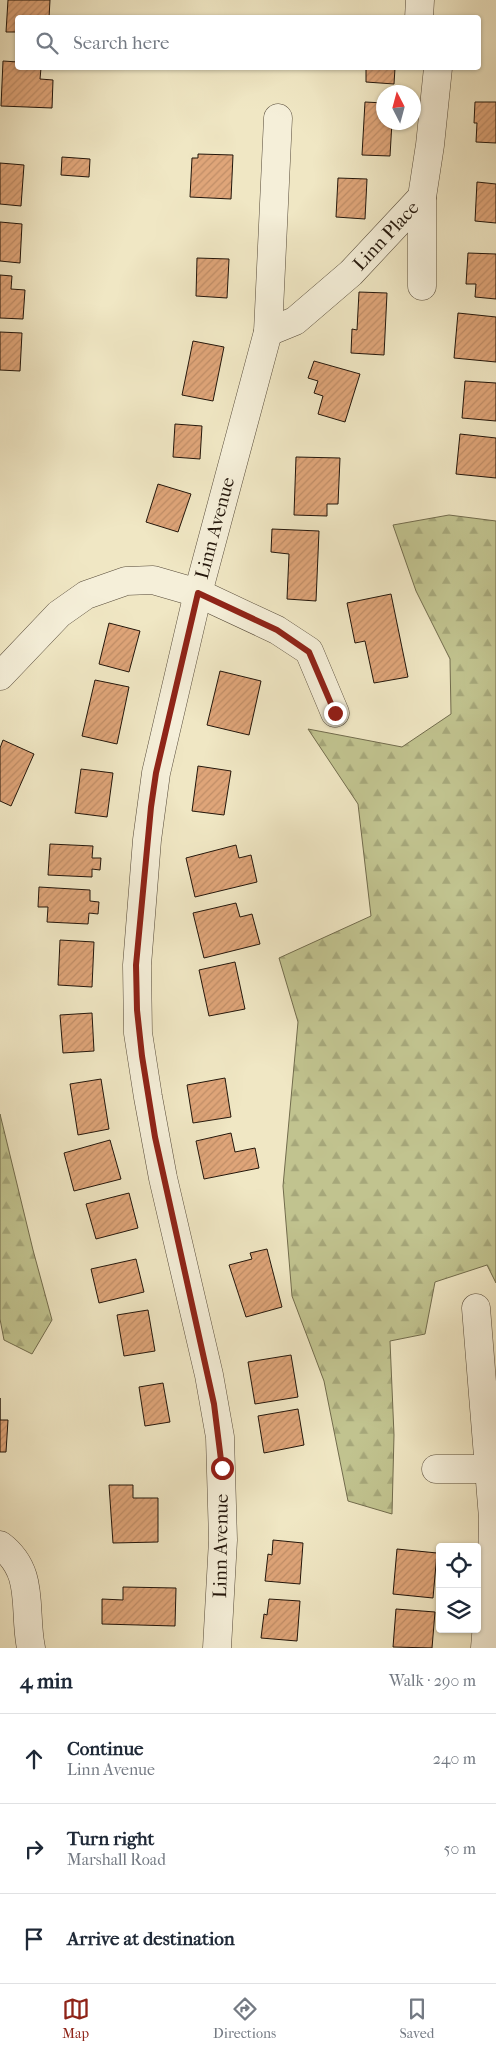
<!DOCTYPE html>
<meta charset="utf-8">
<style>
body{margin:0;font-family:"IM FELL French Canon",serif;background:#f2f2f3;color:#1f2937}
.controls{position:absolute;right:15px;bottom:15px;display:grid;overflow:hidden;border-radius:5px;box-shadow:0 1px 4px #0004}
.controls button{width:45px;height:45px;display:grid;place-items:center;padding:0;border:0;border-bottom:1px solid #e0e1e3;background:#fff;color:#1f2937;font:25px sans-serif}
.compass{position:absolute;left:376px;top:85px;width:45px;height:45px;border-radius:50%;background:#fff;box-shadow:0 1px 4px #0004;rotate:354deg}
.stop{position:absolute;width:15px;height:15px;margin:-11px;border:4px solid #8f2418;border-radius:50%;background:#fff}
.stop.end{background:#8f2418;border-color:#fff;box-shadow:0 1px 5px #0008}
.list{margin:0;padding:0;list-style:none}
h2{display:flex;justify-content:space-between;align-items:center;height:65px;margin:0;padding:0 20px;font-size:21px}
h2 small{font-size:16px;font-weight:400;color:#747a83}
.list li{display:grid;grid-template-columns:32px 1fr auto;gap:15px;align-items:center;box-sizing:border-box;height:90px;padding:0 20px;border-top:1px solid #e0e1e3}
.list b{display:block;font-size:19px;white-space:nowrap}
.list p{margin:0;font-size:16px;white-space:nowrap;color:#747a83}
.list em{font-size:16px;font-style:normal;color:#747a83}
.icon{flex:none;width:28px;height:28px;fill:none;stroke:currentColor;stroke-width:2;stroke-linecap:round;stroke-linejoin:round}
.map{position:relative;flex:none;width:496px;height:1648px;overflow:hidden}
.search{position:absolute;background:#fff;box-shadow:0 1px 4px #0004;left:15px;right:15px;top:15px;height:55px;display:flex;align-items:center;gap:12px;box-sizing:border-box;padding:0 18px;border-radius:5px;color:#747a83;font-size:19px}
.sheet{height:335px;background:#fff}
nav{display:flex;justify-content:space-around;align-items:center;box-sizing:border-box;height:70px;border-top:1px solid #e0e1e3;background:#fff;font-size:14px;color:#747a83}
nav a{display:grid;justify-items:center;gap:2px}
nav .on{color:#8f2418}
.map>svg:first-child{display:block}
.forest{fill:url(#forest-firs);stroke:#726c4d}
.building{fill:url(#building-hatch);stroke:#23160b}
.lines{fill:none;stroke-linecap:round;stroke-linejoin:round}
.minor-casing{stroke:#564a39;stroke-width:29}
.minor{stroke:#f5efd9;stroke-width:28}
.route{stroke:#8f2418;stroke-width:6}
.labels{text-anchor:middle;dominant-baseline:central;stroke-width:4;stroke-linejoin:round;paint-order:stroke}
.street-label{font-size:19px;fill:#23160b;stroke:#f5efd9}
</style>
<div class="map">
<svg width="496" height="1648" viewBox="0 0 496 1648">
<defs>
<pattern id="forest-firs" width="22" height="20" patternUnits="userSpaceOnUse" patternTransform="scale(1.25)"><rect width="22" height="20" fill="#c1c38f"/><path d="M5 1l3.5 6h-7zM16 11l3.5 6h-7z" fill="#a6a77a"/></pattern>
<pattern id="building-hatch" width="6" height="6" patternUnits="userSpaceOnUse" patternTransform="scale(1.25)"><rect width="6" height="6" fill="#dfa579"/><path d="M-1 1l2-2M0 6l6-6M5 7l2-2" fill="none" stroke="#bf8d67"/></pattern>
</defs>
<rect width="100%" height="100%" fill="#f0e7c4"/>
<filter id="stains"><feTurbulence type="fractalNoise" baseFrequency=".004" numOctaves="4"/><feColorMatrix values="0 0 0 0 .2 0 0 0 0 .09 0 0 0 0 .02 0 0 0 .5 -.17"/></filter>
<radialGradient id="worn" r=".72"><stop offset=".6" stop-color="#630" stop-opacity="0"/><stop offset="1" stop-color="#630" stop-opacity=".3"/></radialGradient>
<!-- forest -->
<g class="forest">
<polygon points="449,515 496,521 496,1283 487,1265 435,1282 425,1334 390,1341 394,1435 392,1514 348,1501 324,1381 292,1296 283,1186 298,1022 279,958 371,916 358,804 308,729 402,747 451,714 450,659 416,591 393,525"/>
<polygon points="0,1114 33,1250 52,1320 32,1354 4,1340 0,1319"/>
</g>
<!-- building -->
<g class="building">
<polygon points="8,0 50,0 49,18 18,18 18,32 6,32"/>
<polygon points="3,61 18,62 18,68 41,68 40,79 53,80 52,108 1,106"/>
<polygon points="366,68 395,68 394,84 366,82"/>
<polygon points="365,102 384,103 384,122 392,122 390,156 362,155"/>
<polygon points="475,102 496,102 496,143 476,142 477,123 474,123"/>
<polygon points="198,154 233,155 231,199 190,197 192,158 198,158"/>
<polygon points="62,157 90,159 89,177 61,175"/>
<polygon points="0,163 24,165 21,206 0,204"/>
<polygon points="338,178 367,179 365,219 336,217"/>
<polygon points="477,182 496,184 496,223 475,221"/>
<polygon points="0,222 22,224 20,263 0,261"/>
<polygon points="468,253 496,254 496,299 475,297 476,284 466,284"/>
<polygon points="197,258 229,259 227,298 196,296"/>
<polygon points="0,275 12,276 11,289 25,290 23,319 0,318"/>
<polygon points="359,292 387,293 384,355 351,353 352,329 357,330"/>
<polygon points="458,313 496,317 496,362 454,358"/>
<polygon points="0,332 22,333 20,371 0,370"/>
<polygon points="193,341 224,347 213,401 182,395"/>
<polygon points="314,361 360,374 345,422 318,414 323,396 314,393 318,381 308,378"/>
<polygon points="465,381 496,383 496,421 462,418"/>
<polygon points="175,424 202,426 200,459 173,457"/>
<polygon points="460,434 496,438 496,478 456,474"/>
<polygon points="296,457 340,458 338,504 327,504 327,516 294,515"/>
<polygon points="158,484 191,494 178,532 146,522"/>
<polygon points="272,529 319,531 316,601 287,599 289,554 271,552"/>
<polygon points="391,594 408,677 374,683 365,641 355,643 347,603"/>
<polygon points="109,623 140,631 129,672 99,664"/>
<polygon points="220,671 261,681 249,735 207,725"/>
<polygon points="95,680 129,687 117,744 82,736"/>
<polygon points="3,740 34,754 11,806 0,801 0,748"/>
<polygon points="198,766 231,771 224,815 192,811"/>
<polygon points="81,769 113,773 107,817 75,813"/>
<polygon points="50,844 93,846 92,858 101,858 100,870 92,869 92,877 48,875"/>
<polygon points="236,845 239,858 251,855 257,882 195,897 186,858"/>
<polygon points="39,887 90,890 90,901 99,902 98,914 89,913 88,924 47,922 48,907 38,907"/>
<polygon points="236,903 240,917 252,914 260,944 204,958 193,913"/>
<polygon points="60,940 94,942 92,987 58,985"/>
<polygon points="235,962 245,1009 209,1016 199,970"/>
<polygon points="92,1013 94,1051 63,1053 60,1015"/>
<polygon points="225,1078 231,1117 193,1123 187,1085"/>
<polygon points="101,1079 109,1129 78,1135 70,1084"/>
<polygon points="231,1133 235,1152 255,1148 259,1168 204,1179 196,1141"/>
<polygon points="110,1140 121,1179 74,1191 64,1153"/>
<polygon points="129,1193 138,1228 96,1239 86,1204"/>
<polygon points="267,1249 282,1307 246,1317 229,1265 252,1259 250,1253"/>
<polygon points="136,1259 144,1292 99,1303 91,1269"/>
<polygon points="148,1310 155,1351 124,1356 117,1315"/>
<polygon points="291,1355 298,1397 255,1404 248,1362"/>
<polygon points="163,1383 170,1422 145,1426 139,1387"/>
<polygon points="0,1398 0,1420 8,1420 6,1452 0,1452"/>
<polygon points="298,1409 304,1445 264,1453 258,1416"/>
<polygon points="109,1485 133,1485 133,1498 158,1498 158,1542 113,1543"/>
<polygon points="273,1540 303,1543 300,1584 265,1581 268,1554 272,1555"/>
<polygon points="397,1549 437,1553 433,1598 393,1594"/>
<polygon points="123,1587 176,1588 175,1626 102,1624 102,1599 123,1600"/>
<polygon points="269,1599 300,1601 297,1641 261,1638 264,1614 267,1615"/>
<polygon points="396,1609 435,1612 432,1648 393,1647"/>
</g>
<g class="lines">
<defs>
<g id="minor">
<polyline points="419,18 420,0"/>
<polyline points="422,197 422,286"/>
<polyline points="268,332 295,321 351,273 422,197 430,145 438,68"/>
<polyline points="0,676 59,614 86,595 126,581 153,580 198,593 277,630 309,651 335,713"/>
<polyline points="476,1308 493,1518 492,1563 485,1648"/>
<polyline points="436,1469 489,1469"/>
<path d="M0 1545C36 1572 23 1609 31 1648"/>
<polyline points="217,1648 223,1540 220,1437 209,1375 163,1178 148,1097 138,1033 137,965 147,840 156,773 198,593 268,332 278,118"/>
</g>
</defs>
<!-- minor casing -->
<use href="#minor" class="minor-casing"/>
<!-- minor -->
<use href="#minor" class="minor"/>
</g>
<g class="lines">
<!-- route -->
<polyline class="route" points="222,1468 214,1404 155,1137 142,1056 137,1010 136,965 151,807 156,773 198,593 277,630 309,652 335,713"/>
</g>
<g class="labels">
<!-- street labels -->
<g class="street-label">
<text transform="translate(386 236) rotate(-47)">Linn Place</text>
<text transform="translate(215 528) rotate(-75)">Linn Avenue</text>
<text transform="translate(221 1546) rotate(-89)">Linn Avenue</text>
</g>
</g>
<rect width="100%" height="100%" filter="url(#stains)"/>
<rect width="100%" height="100%" fill="url(#worn)"/>
</svg>
<div class="controls">
<button><svg class="icon" aria-label="locate" viewBox="0 0 24 24"><circle cx="12" cy="12" r="6"/><path d="M12 2v4M12 18v4M2 12h4M18 12h4"/></svg></button>
<button><svg class="icon" aria-label="layers" viewBox="0 0 24 24"><path d="M12 4l9 5-9 5-9-5zM3 14l9 5 9-5"/></svg></button>
</div>
<svg class="compass" viewBox="-18 -18 36 36"><path d="M0-13l5 13h-10z" fill="#e53935"/><path d="M0 13l5-13h-10z" fill="#747a83"/></svg>
<div class="stop" style="left:222px;top:1468px"></div>
<div class="stop end" style="left:335px;top:713px"></div>
<div class="search"><svg class="icon" aria-label="search" viewBox="0 0 24 24"><circle cx="10" cy="10" r="6"/><path d="M15 15l6 6"/></svg>Search here</div>
</div>
<section class="sheet">
<h2>4 min<small>Walk · 290 m</small></h2>
<ul class="list">
<li><svg class="icon" aria-label="ahead" viewBox="0 0 24 24"><path d="M12 20V5M6 11l6-6 6 6"/></svg><div><b>Continue</b><p>Linn Avenue</p></div><em>240 m</em></li>
<li><svg class="icon" aria-label="right" viewBox="0 0 24 24"><path d="M7 20v-9h11M14 6l5 5-5 5"/></svg><div><b>Turn right</b><p>Marshall Road</p></div><em>50 m</em></li>
<li><svg class="icon" aria-label="arrive" viewBox="0 0 24 24"><path d="M6 21V4h12l-3 4 3 4H6"/></svg><div><b>Arrive at destination</b></div></li>
</ul>
</section>
<nav>
<a class="on"><svg class="icon" aria-label="map" viewBox="0 0 24 24"><path d="M3 6l6-2 6 2 6-2v14l-6 2-6-2-6 2zM9 4v14M15 6v14"/></svg>Map</a>
<a><svg class="icon" aria-label="directions" viewBox="0 0 24 24"><path d="M12 3l9 9-9 9-9-9zM9 14v-3h6M13 9l2 2-2 2"/></svg>Directions</a>
<a><svg class="icon" aria-label="saved" viewBox="0 0 24 24"><path d="M7 4h10v16l-5-4-5 4z"/></svg>Saved</a>
</nav>
